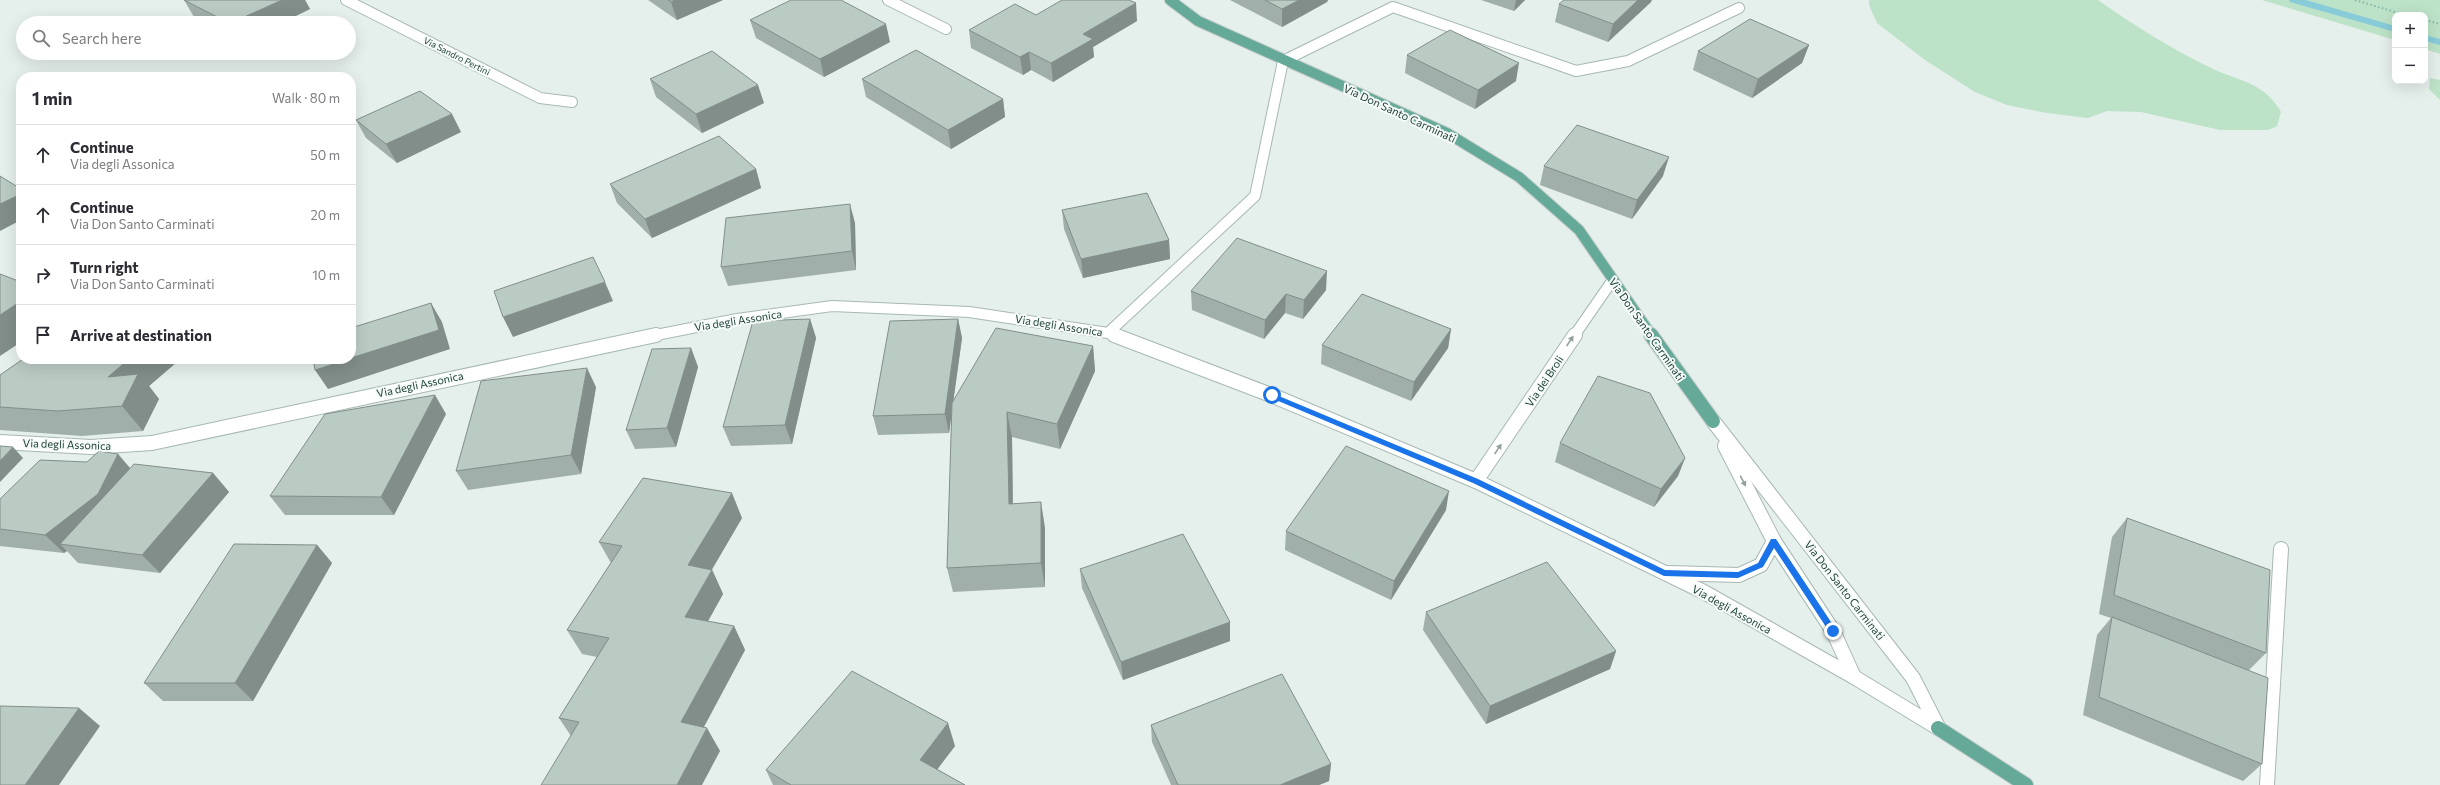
<!DOCTYPE html>
<meta charset="utf-8">
<style>
body{margin:0;font-family:Commissioner,sans-serif;background:#f2f2f3;color:#2b2b33}
.controls{position:absolute;right:12px;top:12px;display:grid;overflow:hidden;border-radius:8px;box-shadow:0 4px 16px #0002}
.controls button{width:36px;height:36px;display:grid;place-items:center;padding:0;border:0;border-bottom:1px solid #e1e1e2;background:#fff;color:#2b2b33;font:20px sans-serif}
.stop{position:absolute;width:12px;height:12px;margin:-9px;border:3px solid #1a73e8;border-radius:50%;background:#fff}
.stop.end{background:#1a73e8;border-color:#fff;box-shadow:0 1px 4px #0008}
.list{margin:0;padding:0;list-style:none}
h2{display:flex;justify-content:space-between;align-items:center;height:52px;margin:0;padding:0 16px;font-size:17px}
h2 small{font-size:13px;font-weight:400;color:#7c7c81}
.list li{display:grid;grid-template-columns:26px 1fr auto;gap:12px;align-items:center;box-sizing:border-box;height:60px;padding:0 16px;border-top:1px solid #e1e1e2}
.list b{display:block;font-size:15px;white-space:nowrap}
.list p{margin:0;font-size:13px;white-space:nowrap;color:#7c7c81}
.list em{font-size:13px;font-style:normal;color:#7c7c81}
.icon{flex:none;width:22px;height:22px;fill:none;stroke:currentColor;stroke-width:2;stroke-linecap:round;stroke-linejoin:round}
.map{position:relative;flex:none;width:2440px;height:785px;overflow:hidden}
.search{position:absolute;background:#fff;box-shadow:0 4px 16px #0002;left:16px;top:16px;width:340px;height:44px;display:flex;align-items:center;gap:10px;box-sizing:border-box;padding:0 14px;border-radius:22px;color:#7c7c81;font-size:15px}
.panel{position:absolute;background:#fff;box-shadow:0 4px 16px #0002;left:16px;top:72px;width:340px;height:292px;border-radius:16px}
.map>svg:first-child{display:block}
.green{fill:#bce2c7}
.lines{fill:none;stroke-linecap:round;stroke-linejoin:round}
.stream{fill:#88cbd9;fill-rule:evenodd}
.minor-far1-casing{stroke:#a7b8b3;stroke-width:12}
.minor-casing{stroke:#a7b8b3;stroke-width:16}
.major-far1-casing{stroke:#c1cac8;stroke-width:12}
.major-casing{stroke:#c1cac8;stroke-width:16}
.path{stroke:#82b6a7;stroke-width:2;stroke-dasharray:1.5 2.5;stroke-linecap:butt}
.minor-far1{stroke:#fff;stroke-width:10}
.minor{stroke:#fff;stroke-width:14}
.major-far1{stroke:#65a999;stroke-width:10}
.major{stroke:#65a999;stroke-width:14}
.wall{fill:#a0afa9}
.shaded-wall{fill:#828e89}
.building{fill:#bacbc4;stroke:#828e89}
.oneway{fill:#90a19d}
.route{fill:#1a73e8}
.labels{text-anchor:middle;dominant-baseline:central;stroke-width:4;stroke-linejoin:round;paint-order:stroke}
.far-street-label{font-size:9px;fill:#22433b;stroke:#f6fbf9}
.street-label{font-size:11px;fill:#22433b;stroke:#f6fbf9}
</style>
<div class="map">
<svg width="2440" height="785" viewBox="0 0 2440 785">
<rect width="100%" height="100%" fill="#e5efeb"/>
<!-- green -->
<g class="green">
<path d="M1869 0H2098C2133 25 2172 49 2211 68 2240 82 2263 81 2281 112L2277 126 2268 130H2220L2141 112 2107 111 2088 118 2047 113 2007 105 1975 92 1925 60 1877 23 1869 5Z"/>
<polygon points="2262,0 2440,0 2440,54 2425,49 2425,15 2395,15 2395,40"/>
<polygon points="2430,78 2440,80 2440,100 2429,89"/>
</g>
<g class="lines">
<!-- stream -->
<g class="stream">
<polygon points="2289,0 2306,0 2395,26 2395,32 2290,2"/>
<polygon points="2425,35 2440,39 2440,45 2425,41"/>
</g>
<defs>
<g id="minor-far1">
<polyline points="346,0 540,98 572,102"/>
<polyline points="888,0 946,29"/>
<polyline points="1108,333 1255,196 1283,61 1393,7 1576,71 1628,61 1739,8"/>
<polyline points="651,336 737,319 832,306 969,312 1108,333 1117,336"/>
<polyline points="1574,336 1612,281"/>
</g>
<g id="minor">
<polyline points="1114,335 1271,395 1476,481 1704,592 1854,677 1938,728"/>
<polyline points="1713,421 1913,678 1938,727"/>
<polyline points="0,442 91,447 152,443 656,335"/>
<polyline points="1725,446 1774,541 1833,631 1854,677"/>
<polyline points="1476,481 1575,335"/>
<polyline points="1669,573 1739,575 1761,565 1774,541"/>
<polyline points="2267,785 2281,549"/>
</g>
<polyline id="major-far1" points="1170,0 1198,21 1447,133 1519,177 1579,230 1652,336"/>
<g id="major">
<polyline points="1651,335 1713,421"/>
<polyline points="1938,728 2026,785"/>
</g>
</defs>
<!-- minor-far1 casing -->
<use href="#minor-far1" class="minor-far1-casing"/>
<!-- minor casing -->
<use href="#minor" class="minor-casing"/>
<!-- major-far1 casing -->
<use href="#major-far1" class="major-far1-casing"/>
<!-- major casing -->
<use href="#major" class="major-casing"/>
<!-- path -->
<g class="path">
<polyline points="2355,0 2405,15"/>
<polyline points="2425,20 2440,24"/>
</g>
<!-- minor-far1 -->
<use href="#minor-far1" class="minor-far1"/>
<!-- minor -->
<use href="#minor" class="minor"/>
<!-- major-far1 -->
<use href="#major-far1" class="major-far1"/>
<!-- major -->
<use href="#major" class="major"/>
</g>
<!-- wall -->
<g class="wall">
<polygon points="184,0 305,0 310,9 281,23 205,23 194,17"/>
<polygon points="648,0 723,0 677,20"/>
<polygon points="1230,0 1328,0 1327,2 1282,27"/>
<polygon points="1481,0 1525,0 1514,11"/>
<polygon points="1651,2 1608,42 1555,22 1559,4"/>
<polygon points="1036,15 1137,21 1093,47 1094,57 1053,82 1031,70 1023,75 971,48 969,30"/>
<polygon points="750,20 890,42 824,77 756,38"/>
<polygon points="1809,45 1802,63 1752,98 1693,70 1698,51"/>
<polygon points="1407,55 1516,81 1475,109 1405,73"/>
<polygon points="650,79 764,103 702,133 656,97"/>
<polygon points="862,79 1003,99 1005,117 951,149 866,97"/>
<polygon points="356,120 461,132 397,163 366,138"/>
<polygon points="1544,166 1663,176 1632,219 1540,185"/>
<polygon points="756,169 761,188 652,238 617,203 610,184"/>
<polygon points="1062,210 1169,240 1170,259 1083,278 1064,229"/>
<polygon points="855,223 856,270 728,286 721,267"/>
<polygon points="1326,290 1303,319 1285,313 1264,339 1192,310 1191,291"/>
<polygon points="810,319 816,338 792,444 731,446 723,427"/>
<polygon points="958,319 962,338 953,401 1093,346 1095,371 1060,449 1012,437 1013,504 1045,528 1045,587 953,592 947,568 952,411 949,433 878,435 873,416"/>
<polygon points="1451,329 1448,348 1411,401 1321,364 1322,345"/>
<polygon points="691,348 698,367 676,447 635,449 626,430"/>
<polygon points="23,359 181,359 177,362 149,386 159,399 143,431 82,436 0,430 0,375"/>
<polygon points="596,387 581,474 468,490 456,471"/>
<polygon points="446,414 394,515 285,515 270,496"/>
<polygon points="1560,443 1685,458 1678,476 1654,507 1555,462"/>
<polygon points="118,454 130,468 213,473 229,492 160,573 78,563 67,551 64,553 0,546 0,499 87,462"/>
<polygon points="1446,510 1391,600 1285,550 1286,531"/>
<polygon points="742,518 712,569 723,594 708,621 734,626 745,650 704,727 720,751 571,736 559,718 597,657 582,654 567,630 611,563 599,542"/>
<polygon points="2127,518 2266,653 2249,670 2262,764 2243,781 2083,715 2097,635 2111,618 2099,614 2112,537"/>
<polygon points="317,545 332,563 253,701 163,701 144,683"/>
<polygon points="1080,569 1230,622 1230,641 1123,680 1082,588"/>
<polygon points="1426,612 1616,651 1610,669 1486,724 1423,630"/>
<polygon points="1151,725 1331,764 1329,781 1319,785 1171,785 1152,742"/>
<polygon points="955,746 937,769 965,785 773,785 766,770"/>
</g>
<!-- shaded-wall -->
<g class="shaded-wall">
<polygon points="282,0 305,0 310,9 281,23 231,23"/>
<polygon points="676,0 723,0 677,20 671,2"/>
<polygon points="1299,0 1328,0 1327,2 1282,27 1282,9"/>
<polygon points="1516,0 1525,0 1514,11"/>
<polygon points="1638,0 1652,0 1651,2 1608,42 1613,24"/>
<polygon points="1136,3 1137,21 1093,47 1094,57 1053,82 1051,63 1083,34"/>
<polygon points="886,24 890,42 824,77 820,59"/>
<polygon points="1809,45 1802,63 1752,98 1758,79"/>
<polygon points="1029,52 1031,70 1023,75 1020,57"/>
<polygon points="1519,63 1516,81 1475,109 1478,90"/>
<polygon points="758,85 764,103 702,133 696,114"/>
<polygon points="1003,99 1005,117 951,149 948,130"/>
<polygon points="452,114 461,132 397,163 386,144"/>
<polygon points="1669,157 1663,176 1632,219 1637,200"/>
<polygon points="756,169 761,188 652,238 645,219"/>
<polygon points="21,194 21,220 0,231 0,204"/>
<polygon points="850,204 855,223 856,270 852,251"/>
<polygon points="1169,240 1170,259 1083,278 1081,259"/>
<polygon points="1327,271 1326,290 1303,319 1304,300"/>
<polygon points="605,282 613,301 513,337 503,317"/>
<polygon points="1286,294 1285,313 1264,339 1265,320"/>
<polygon points="21,301 21,342 0,356 0,315"/>
<polygon points="431,303 442,322 450,349 328,389 315,370 349,359 351,359"/>
<polygon points="810,319 816,338 792,444 785,425"/>
<polygon points="958,319 962,338 949,433 945,414"/>
<polygon points="1451,329 1448,348 1411,401 1414,382"/>
<polygon points="1093,346 1095,371 1060,449 1057,424"/>
<polygon points="691,348 698,367 676,447 667,428"/>
<polygon points="129,359 181,359 177,362 149,386 159,399 143,431 122,406 108,377"/>
<polygon points="587,368 596,387 581,474 571,455"/>
<polygon points="435,395 446,414 394,515 381,497"/>
<polygon points="1007,412 1012,437 1013,529 1009,504"/>
<polygon points="13,447 23,458 0,482 0,461"/>
<polygon points="118,454 134,473 60,544 67,551 64,553 45,535"/>
<polygon points="1685,458 1678,476 1654,507 1661,489"/>
<polygon points="213,473 229,492 160,573 142,555"/>
<polygon points="1449,491 1446,510 1391,600 1394,581"/>
<polygon points="732,493 742,518 700,590 688,565"/>
<polygon points="1041,502 1045,528 1045,587 1041,563"/>
<polygon points="317,545 332,563 253,701 235,683"/>
<polygon points="712,570 723,594 697,641 685,617"/>
<polygon points="1230,622 1230,641 1123,680 1121,662"/>
<polygon points="734,626 745,650 694,745 681,722"/>
<polygon points="1616,651 1610,669 1486,724 1490,706"/>
<polygon points="79,708 100,726 59,785 25,785"/>
<polygon points="948,723 955,746 927,783 920,760"/>
<polygon points="707,728 720,751 702,785 677,785"/>
<polygon points="1331,764 1329,781 1319,785 1280,785"/>
</g>
<!-- building -->
<g class="building">
<polygon points="184,0 282,0 231,23 229,23"/>
<polygon points="668,0 676,0 671,2"/>
<polygon points="791,0 841,0 886,24 820,59 750,20"/>
<polygon points="1062,0 1129,0 1136,3 1083,34 1093,39 1051,63 1029,52 1020,57 969,30 1015,4 1036,15"/>
<polygon points="1265,0 1299,0 1282,9"/>
<polygon points="1564,0 1638,0 1613,24 1559,4"/>
<polygon points="1750,19 1809,45 1758,79 1698,51"/>
<polygon points="1450,30 1519,63 1478,90 1407,55"/>
<polygon points="916,50 1003,99 948,130 862,79"/>
<polygon points="712,51 758,85 696,114 650,79"/>
<polygon points="420,91 452,114 386,144 356,120"/>
<polygon points="1577,125 1669,157 1637,200 1544,166"/>
<polygon points="719,136 756,169 645,219 610,184"/>
<polygon points="0,176 21,189 21,194 0,204"/>
<polygon points="1147,193 1169,240 1081,259 1062,210"/>
<polygon points="850,204 852,251 721,267 726,218"/>
<polygon points="1237,238 1327,271 1304,300 1286,294 1265,320 1191,291"/>
<polygon points="593,257 605,282 503,317 494,291"/>
<polygon points="0,274 21,282 21,301 0,315"/>
<polygon points="1362,294 1451,329 1414,382 1322,345"/>
<polygon points="431,303 439,330 351,358 351,328"/>
<polygon points="810,319 785,425 723,427 753,321"/>
<polygon points="958,319 945,414 873,416 890,321"/>
<polygon points="996,328 1093,346 1057,424 1007,412 1009,504 1041,502 1041,563 947,568 952,403"/>
<polygon points="691,348 667,428 626,430 652,349"/>
<polygon points="23,359 129,359 108,377 138,374 122,406 58,411 0,407 0,375"/>
<polygon points="313,359 349,359 315,370"/>
<polygon points="587,368 571,455 456,471 481,381"/>
<polygon points="1598,376 1650,393 1685,458 1661,489 1560,443"/>
<polygon points="435,395 381,497 270,496 325,414"/>
<polygon points="0,446 13,447 0,461"/>
<polygon points="1346,446 1449,491 1394,581 1286,531"/>
<polygon points="99,451 118,454 98,494 45,535 0,529 0,499 40,460 87,462"/>
<polygon points="134,464 213,473 142,555 60,544"/>
<polygon points="643,478 732,493 688,565 712,570 685,617 734,626 681,722 707,728 677,785 541,785 579,722 559,718 609,638 567,630 622,546 599,542"/>
<polygon points="2127,518 2270,570 2266,653 2114,595"/>
<polygon points="1183,534 1230,622 1121,662 1080,569"/>
<polygon points="234,544 317,545 235,683 144,683"/>
<polygon points="1547,562 1616,651 1490,706 1426,612"/>
<polygon points="2112,617 2268,678 2262,764 2099,697"/>
<polygon points="852,671 948,723 920,760 965,785 791,785 766,770"/>
<polygon points="1282,674 1331,764 1280,785 1178,785 1151,725"/>
<polygon points="0,706 79,708 25,785 0,785"/>
</g>
<!-- one-way arrows -->
<defs><path id="oneway-solid" d="M-6-.8H1V-3.2L6.5 0L1 3.2V.8H-6Z"/></defs>
<g class="oneway">
<use href="#oneway-solid" transform="translate(1570 341) rotate(-56)"/>
<use href="#oneway-solid" transform="translate(1498 449) rotate(-56)"/>
<use href="#oneway-solid" transform="translate(1743 481) rotate(63)"/>
</g>
<!-- route -->
<polygon class="route" points="1269,394 1274,394 1478,479 1665,570 1738,572 1758,563 1771,539 1776,539 1837,631 1833,634 1830,633 1774,548 1763,567 1738,578 1664,576 1473,483 1269,397"/>
<g class="labels">
<!-- far-street labels -->
<g class="far-street-label">
<text transform="translate(457 56) rotate(27)">Via Sandro Pertini</text>
</g>
<!-- street labels -->
<g class="street-label">
<text transform="translate(1400 113) rotate(25)">Via Don Santo Carminati</text>
<text transform="translate(738 320) rotate(-9)">Via degli Assonica</text>
<text transform="translate(1059 325) rotate(9)">Via degli Assonica</text>
<text transform="translate(1647 329) rotate(55)">Via Don Santo Carminati</text>
<text transform="translate(1544 381) rotate(-56)">Via dei Broli</text>
<text transform="translate(420 384) rotate(-12)">Via degli Assonica</text>
<text transform="translate(67 444) rotate(2)">Via degli Assonica</text>
<text transform="translate(1845 590) rotate(52)">Via Don Santo Carminati</text>
<text transform="translate(1732 609) rotate(29)">Via degli Assonica</text>
</g>
</g>
</svg>
<div class="controls">
<button>+</button>
<button>−</button>
</div>
<div class="stop" style="left:1272px;top:395px"></div>
<div class="stop end" style="left:1833px;top:631px"></div>
<div class="search"><svg class="icon" aria-label="search" viewBox="0 0 24 24"><circle cx="10" cy="10" r="6"/><path d="M15 15l6 6"/></svg>Search here</div>
<section class="panel">
<h2>1 min<small>Walk · 80 m</small></h2>
<ul class="list">
<li><svg class="icon" aria-label="ahead" viewBox="0 0 24 24"><path d="M12 20V5M6 11l6-6 6 6"/></svg><div><b>Continue</b><p>Via degli Assonica</p></div><em>50 m</em></li>
<li><svg class="icon" aria-label="ahead" viewBox="0 0 24 24"><path d="M12 20V5M6 11l6-6 6 6"/></svg><div><b>Continue</b><p>Via Don Santo Carminati</p></div><em>20 m</em></li>
<li><svg class="icon" aria-label="right" viewBox="0 0 24 24"><path d="M7 20v-9h11M14 6l5 5-5 5"/></svg><div><b>Turn right</b><p>Via Don Santo Carminati</p></div><em>10 m</em></li>
<li><svg class="icon" aria-label="arrive" viewBox="0 0 24 24"><path d="M6 21V4h12l-3 4 3 4H6"/></svg><div><b>Arrive at destination</b></div></li>
</ul>
</section>
</div>
